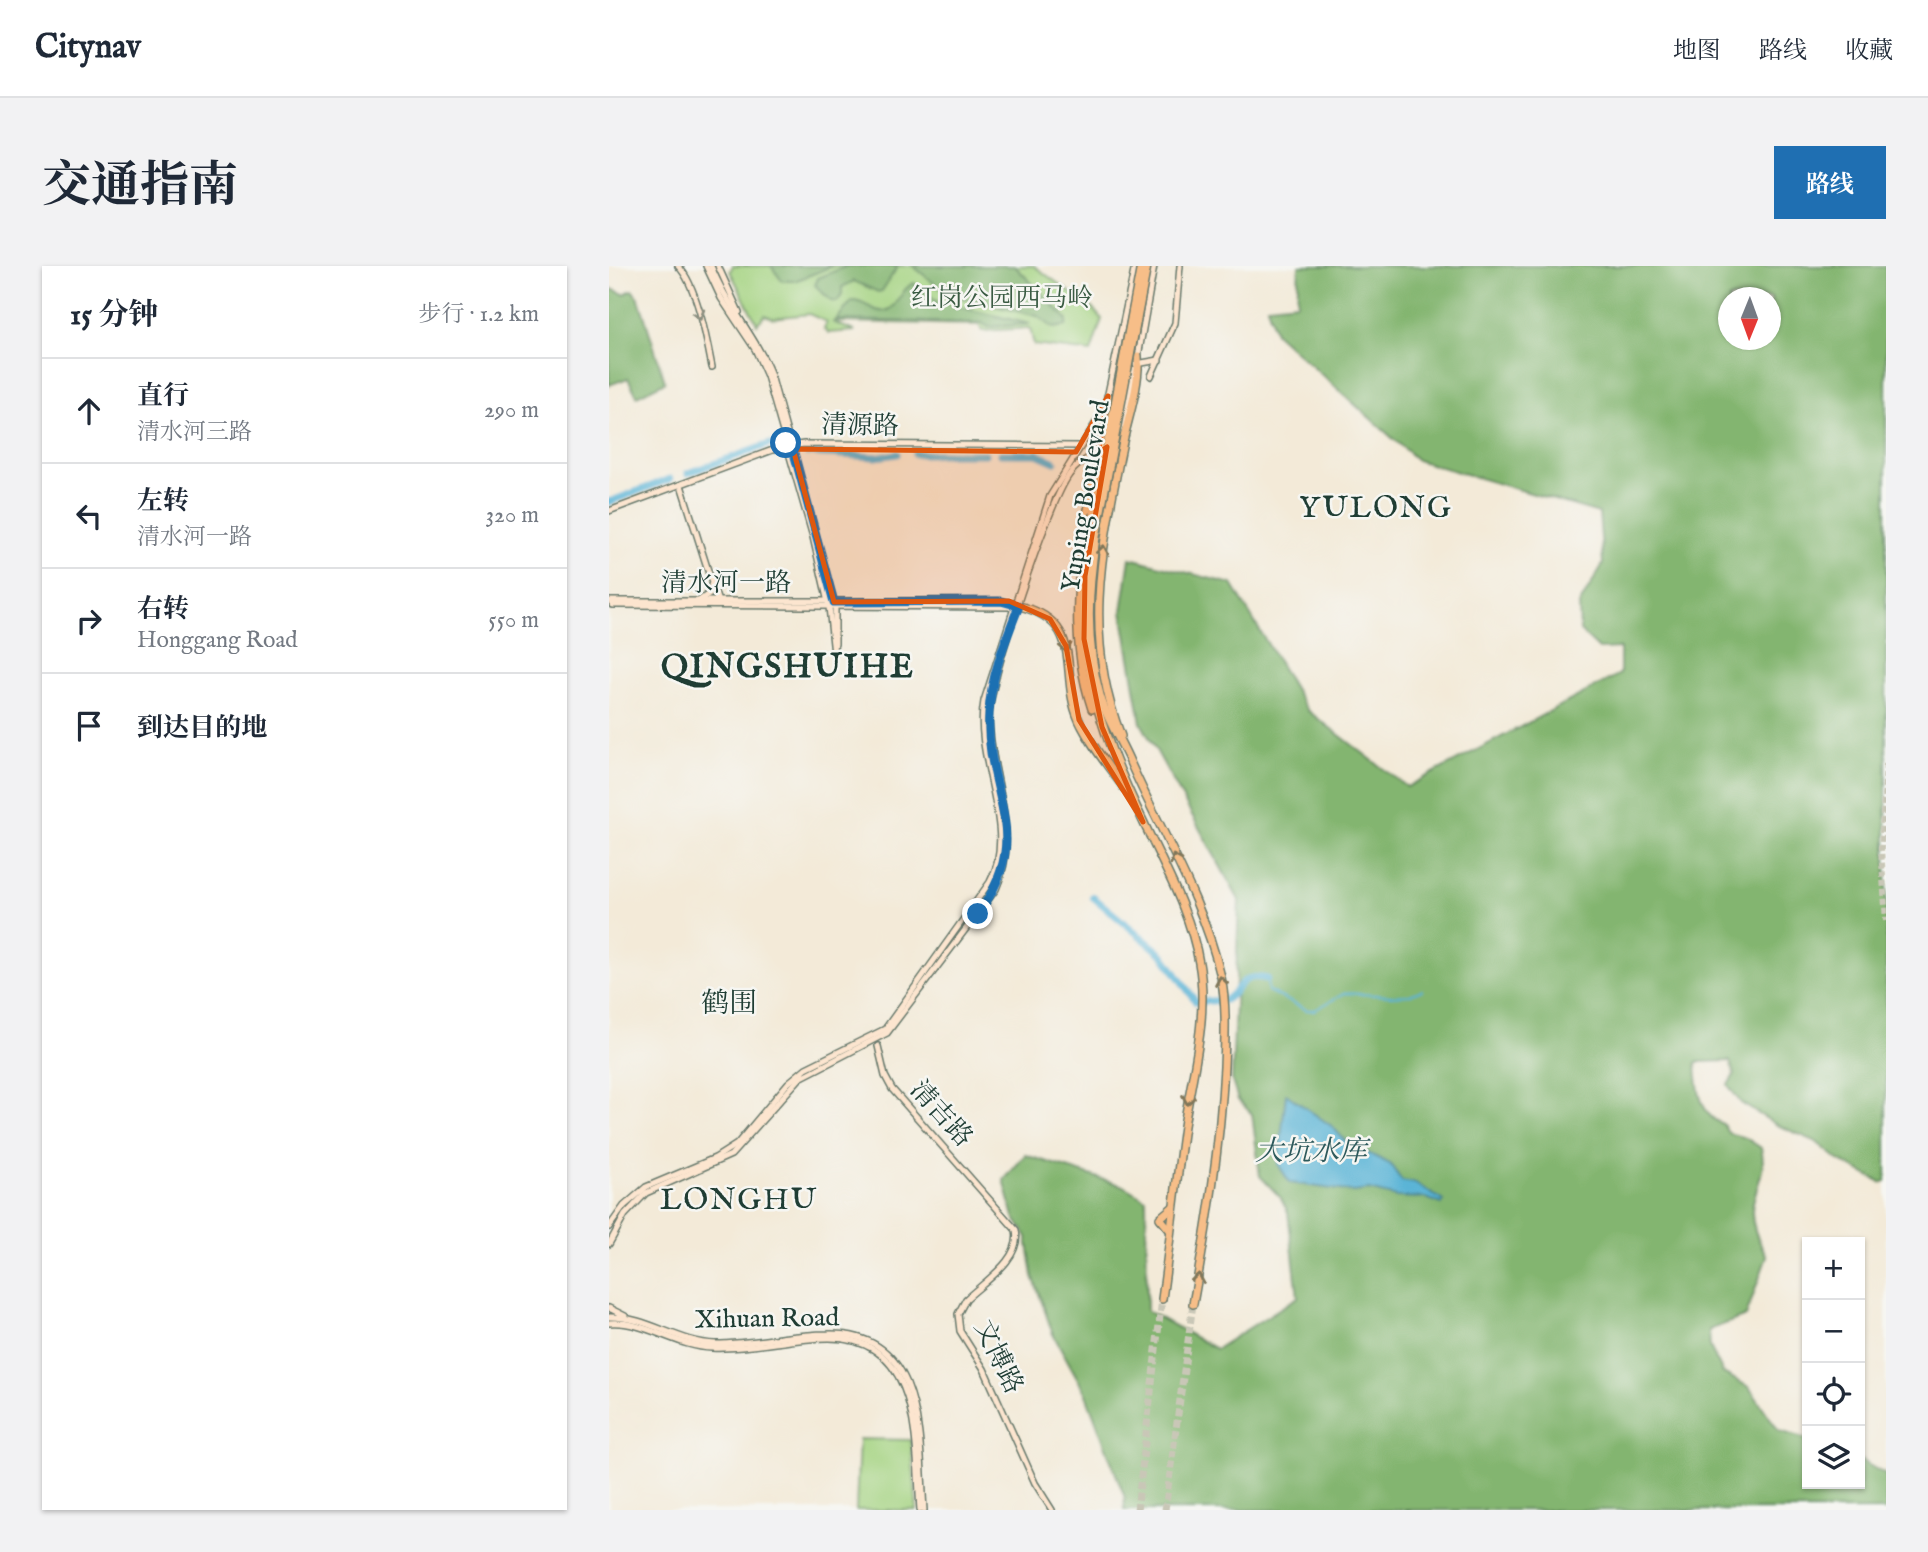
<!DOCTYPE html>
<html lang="zh">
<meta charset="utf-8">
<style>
body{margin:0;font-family:"IM FELL English","Noto Serif SC",serif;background:#f2f2f3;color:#1f2937}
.controls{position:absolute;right:21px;bottom:21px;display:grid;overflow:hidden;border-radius:0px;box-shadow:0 2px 5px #0004}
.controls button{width:63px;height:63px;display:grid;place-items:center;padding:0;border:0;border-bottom:2px solid #e0e1e3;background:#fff;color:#1f2937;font:35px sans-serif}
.compass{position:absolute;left:1109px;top:21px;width:63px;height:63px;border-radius:50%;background:#fff;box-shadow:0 2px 5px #0004;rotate:181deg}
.stop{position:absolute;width:21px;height:21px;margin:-16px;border:5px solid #1f6fb2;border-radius:50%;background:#fff}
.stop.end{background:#1f6fb2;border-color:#fff;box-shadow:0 2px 7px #0008}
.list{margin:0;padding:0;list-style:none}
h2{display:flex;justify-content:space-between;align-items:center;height:91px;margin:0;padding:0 28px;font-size:30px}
h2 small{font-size:23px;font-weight:400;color:#747a83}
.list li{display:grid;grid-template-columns:46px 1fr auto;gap:21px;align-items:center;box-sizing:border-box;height:105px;padding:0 28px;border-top:2px solid #e0e1e3}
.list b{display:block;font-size:26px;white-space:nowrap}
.list p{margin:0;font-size:23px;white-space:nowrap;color:#747a83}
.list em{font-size:23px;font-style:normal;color:#747a83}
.icon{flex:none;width:38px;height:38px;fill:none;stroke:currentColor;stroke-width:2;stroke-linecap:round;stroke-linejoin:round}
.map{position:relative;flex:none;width:1277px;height:1244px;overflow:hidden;border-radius:0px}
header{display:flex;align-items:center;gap:42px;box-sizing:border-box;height:98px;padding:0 35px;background:#fff;border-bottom:2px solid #e0e1e3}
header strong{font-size:33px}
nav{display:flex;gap:38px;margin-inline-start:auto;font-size:24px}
.intro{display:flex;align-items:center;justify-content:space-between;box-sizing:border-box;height:168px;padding:0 42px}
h1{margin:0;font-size:49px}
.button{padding:18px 32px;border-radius:0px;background:#1f6fb2;color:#fff;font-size:24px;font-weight:700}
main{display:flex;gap:42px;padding:0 42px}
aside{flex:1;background:#fff;border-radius:0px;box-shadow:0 2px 5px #0004}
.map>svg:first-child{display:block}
.green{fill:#a4d381;stroke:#62885a;stroke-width:2}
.forest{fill:#83b56f;stroke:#517952;stroke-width:2;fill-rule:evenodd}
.water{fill:#59b3d6;stroke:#3c7885;stroke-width:2}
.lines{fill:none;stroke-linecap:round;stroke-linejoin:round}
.stream{stroke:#59b3d6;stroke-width:2}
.river{stroke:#59b3d6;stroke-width:7}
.primary-tunnel{stroke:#c9c7b7;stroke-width:6;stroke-dasharray:6 3;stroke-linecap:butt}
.highway-tunnel{stroke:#c9c7b7;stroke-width:7;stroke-dasharray:7 3.5;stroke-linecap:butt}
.secondary-casing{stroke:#697a6d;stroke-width:8}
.highway-casing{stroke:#697a6d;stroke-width:10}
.secondary{stroke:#fce5cf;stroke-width:5}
.highway{stroke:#f7be88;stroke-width:7}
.highway-bridge-casing{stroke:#697a6d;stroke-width:10;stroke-linecap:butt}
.highway-bridge{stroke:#f7be88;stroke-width:7}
.oneway{stroke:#8e9182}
.oneway2{stroke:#80775a}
.route{stroke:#1f6fb2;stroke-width:9}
.marked{fill:#de580e;fill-opacity:0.2;stroke:#de580e;stroke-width:5;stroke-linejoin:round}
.labels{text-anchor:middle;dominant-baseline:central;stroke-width:5;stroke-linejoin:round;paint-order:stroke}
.park-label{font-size:26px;fill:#3a5b43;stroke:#f6f6f2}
.street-label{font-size:26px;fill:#1f3d34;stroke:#f6f6f2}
.neighbourhood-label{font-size:28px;fill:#1f3d34;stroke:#f6f6f2}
.water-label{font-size:28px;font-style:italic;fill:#2e5a5c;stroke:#f6f6f2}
.quarter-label{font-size:30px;letter-spacing:2px;fill:#1f3d34;stroke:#f6f6f2}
.district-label{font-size:33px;font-weight:bold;letter-spacing:2px;fill:#1f3d34;stroke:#f6f6f2}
</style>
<header>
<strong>Citynav</strong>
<nav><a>地图</a><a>路线</a><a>收藏</a></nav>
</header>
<div class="intro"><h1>交通指南</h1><a class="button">路线</a></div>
<main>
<aside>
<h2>15 分钟<small>步行 · 1.2 km</small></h2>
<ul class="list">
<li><svg class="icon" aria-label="ahead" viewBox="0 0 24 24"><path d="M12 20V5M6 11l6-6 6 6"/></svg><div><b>直行</b><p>清水河三路</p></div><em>290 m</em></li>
<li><svg class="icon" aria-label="left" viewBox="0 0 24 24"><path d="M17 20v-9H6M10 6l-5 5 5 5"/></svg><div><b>左转</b><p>清水河一路</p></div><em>320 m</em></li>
<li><svg class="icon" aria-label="right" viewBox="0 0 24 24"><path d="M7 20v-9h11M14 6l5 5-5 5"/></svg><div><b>右转</b><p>Honggang Road</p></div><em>550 m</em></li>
<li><svg class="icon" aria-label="arrive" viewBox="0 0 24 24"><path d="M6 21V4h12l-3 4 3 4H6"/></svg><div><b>到达目的地</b></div></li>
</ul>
</aside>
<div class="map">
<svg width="1277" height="1244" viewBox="0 0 1277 1244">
<rect width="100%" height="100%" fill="#f6f6f2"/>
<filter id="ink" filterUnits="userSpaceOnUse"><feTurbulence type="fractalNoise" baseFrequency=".0143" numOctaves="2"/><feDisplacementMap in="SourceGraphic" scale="14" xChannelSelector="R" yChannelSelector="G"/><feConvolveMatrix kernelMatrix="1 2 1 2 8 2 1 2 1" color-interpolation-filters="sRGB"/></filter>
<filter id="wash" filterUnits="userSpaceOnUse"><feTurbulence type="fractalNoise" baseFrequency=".00686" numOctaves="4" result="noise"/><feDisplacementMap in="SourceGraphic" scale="28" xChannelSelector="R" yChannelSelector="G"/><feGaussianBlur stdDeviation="1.57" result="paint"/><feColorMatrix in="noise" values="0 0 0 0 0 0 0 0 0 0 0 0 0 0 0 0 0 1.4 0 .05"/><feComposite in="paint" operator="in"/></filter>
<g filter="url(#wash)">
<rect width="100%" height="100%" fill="#f3ead8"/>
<!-- green -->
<g class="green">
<polygon points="124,0 425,0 483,42 493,53 482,86 425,79 421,62 373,65 370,59 223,56 246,65 219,67 215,62 218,56 200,48 163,52 156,49 148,58 121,5"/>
<polygon points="250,1173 302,1174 308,1244 247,1244"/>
</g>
<!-- forest -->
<g class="forest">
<polygon points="162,0 224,0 186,15 173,15"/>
<polygon points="238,0 289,0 273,25 269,26 245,15 233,21 233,29 228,36 222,35 206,19 209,12"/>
<polygon points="304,0 406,0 454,49 458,55 457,60 444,62 428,50 349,31 332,23"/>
<path d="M690 0H1277V915L1273 917 1231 895 1206 875 1168 859 1132 837 1119 819 1125 809 1121 795 1087 796C1088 819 1090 850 1114 858L1119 867 1137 872 1152 882C1158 903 1148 917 1144 937 1140 956 1149 974 1158 990L1137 1050 1100 1064 1101 1081 1114 1107 1140 1121 1170 1165 1198 1173V1218H1251V1194L1277 1209V1244H515L516 1232 476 1126 444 1068 424 1010 418 971 405 951 395 914 416 889 512 919 537 933 538 1045 607 1083 689 1031 679 946 672 932 651 910 643 848 629 834 623 815 630 634 532 457 513 345 521 292 623 318 698 444 798 521 1011 408V382L990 383 971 365 970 339 994 298 990 247 808 194 666 67 658 40 688 37ZM1120 32H1162V74H1120Z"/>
<path d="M305 17 329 36 421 58 379 61 373 57 227 54 243 35C255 34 264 47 276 45 291 42 291 22 305 17Z"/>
<polygon points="0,22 15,28 23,24 30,33 56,116 28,130 19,112 0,119"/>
</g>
<!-- water -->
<polygon class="water" points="677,828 724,861 737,876 781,898 793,915 805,917 835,935 833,938 817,932 787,931 760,924 745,926 681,917 669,898"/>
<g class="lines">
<!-- stream -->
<polyline class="stream" points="658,713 659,725 698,744 706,744 736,727 781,730 801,729 813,724"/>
<!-- river -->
<g class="river">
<polyline points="198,187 267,191 288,188"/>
<polyline points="306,188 376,188"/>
<polyline points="392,188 428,188 446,196"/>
<polyline points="79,207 161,178"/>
<polyline points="0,236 61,213"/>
<path d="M484 631 554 689 587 736 616 734C633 724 630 706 658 713"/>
</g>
</g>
</g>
<g filter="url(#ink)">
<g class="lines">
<!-- primary-tunnel -->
<polyline class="primary-tunnel" points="1277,498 1272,583 1277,655"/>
<!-- highway-tunnel -->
<g class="highway-tunnel">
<polyline points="528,1244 553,1033"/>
<polyline points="556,1244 584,1038"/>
</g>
<defs>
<g id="secondary">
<path d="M69 0C88 19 98 75 103 101"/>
<polyline points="97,0 112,32 146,83 158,110 204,271 220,341 225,388"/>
<path d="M102 0C117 39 147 70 162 109L226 341V378"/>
<polyline points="109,0 130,46"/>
<polyline points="529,91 545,0"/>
<polyline points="527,98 550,94"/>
<polyline points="542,110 566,57 571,0"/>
<polyline points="498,132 526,0"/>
<polyline points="507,171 514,156 526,103"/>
<polyline points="72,219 109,336"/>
<polyline points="0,245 169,182 195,178 471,180"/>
<polyline points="91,334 101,327 102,319"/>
<polyline points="0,335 392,335 407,339"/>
<polyline points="3,339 406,341"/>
<path d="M269 780 276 810 283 823 407 964C413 993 376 1015 357 1033L349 1048 351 1065 375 1103 426 1217 443 1244"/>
<path d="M0 961 15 940 37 921 106 892 128 878 179 817 197 802 276 763 381 616C410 563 364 493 375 435L441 230 494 145"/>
<path d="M0 978 16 949 37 927 122 889 191 812 278 767 387 623C413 566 380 508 380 450 380 414 439 238 460 209 467 198 478 193 489 186"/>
<polyline points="0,1042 16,1050"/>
<path d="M0 1051C38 1050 69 1077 107 1078 145 1078 182 1068 219 1068 318 1065 310 1176 315 1244"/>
<path d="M0 1057C35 1054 67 1081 103 1082 142 1084 181 1072 220 1072 314 1072 306 1179 311 1244"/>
</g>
<g id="highway">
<polyline points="492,172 499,130"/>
<path d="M479 244C468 312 461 376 483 443"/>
<path d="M481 270C462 382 486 455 534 555 555 601 582 647 590 697 600 750 583 808 575 860 567 918 561 975 553 1033"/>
<path d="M487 271C479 324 476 376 491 429 498 454 511 473 521 496 552 566 595 636 612 711 618 740 616 772 615 801 611 881 598 960 584 1038"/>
<path d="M410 340C478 356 449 407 470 454 481 478 500 501 515 522"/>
<path d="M512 470C473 370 493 282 513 180 519 152 531 119 529 90"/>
<polyline points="561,964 551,952 564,941"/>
</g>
</defs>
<!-- secondary casing -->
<use href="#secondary" class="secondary-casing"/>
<!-- highway casing -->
<use href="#highway" class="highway-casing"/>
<!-- secondary -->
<use href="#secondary" class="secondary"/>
<!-- highway -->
<use href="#highway" class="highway"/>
<defs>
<g id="highway-bridge">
<polyline points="479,244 492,172"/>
<polyline points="481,270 532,0"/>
<polyline points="487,271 538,0"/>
</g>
</defs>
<!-- highway-bridge casing -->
<use href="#highway-bridge" class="highway-bridge-casing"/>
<!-- highway-bridge -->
<use href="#highway-bridge" class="highway-bridge"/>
</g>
<!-- one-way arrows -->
<defs><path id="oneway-chevron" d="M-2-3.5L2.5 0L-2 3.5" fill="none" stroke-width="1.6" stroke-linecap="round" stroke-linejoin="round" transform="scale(1.75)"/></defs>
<use class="oneway" href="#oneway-chevron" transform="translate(90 49) rotate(73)"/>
<g class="oneway2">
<use href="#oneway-chevron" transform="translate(494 284) rotate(-81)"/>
<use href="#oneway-chevron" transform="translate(457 382) rotate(77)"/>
<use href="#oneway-chevron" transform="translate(566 593) rotate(-114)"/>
<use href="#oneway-chevron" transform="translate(612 715) rotate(-100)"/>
<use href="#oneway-chevron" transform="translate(579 834) rotate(99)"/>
<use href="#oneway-chevron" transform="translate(589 1012) rotate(-80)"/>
</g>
</g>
<g class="lines" filter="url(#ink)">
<!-- route -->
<path class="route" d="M177 177 184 183 225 336 392 335 410 340C397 372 381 413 380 448 376 529 427 569 369 648"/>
</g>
<!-- marked area -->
<path class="marked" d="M499 130 489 187 498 181 476 310 475 373 493 461 534 556 470 454 457 380 441 353 400 335 225 336 184 183 467 186Z"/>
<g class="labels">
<!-- park labels -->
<g class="park-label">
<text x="393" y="32">红岗公园西马岭</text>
</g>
<!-- street labels -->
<g class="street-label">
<text transform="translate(251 160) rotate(1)">清源路</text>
<text transform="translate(477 230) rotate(-81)">Yuping Boulevard</text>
<text x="117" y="317">清水河一路</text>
<text transform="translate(332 848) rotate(48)">清吉路</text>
<text transform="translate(158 1053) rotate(-1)">Xihuan Road</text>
<text transform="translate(389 1091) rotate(64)">文博路</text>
</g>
<!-- neighbourhood labels -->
<g class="neighbourhood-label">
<text x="120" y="738">鹤围</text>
</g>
<!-- water labels -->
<g class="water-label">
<text x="702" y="886">大坑水库</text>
</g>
<!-- quarter labels -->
<g class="quarter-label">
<text x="767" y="243">YULONG</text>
<text x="130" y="935">LONGHU</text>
</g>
<!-- district labels -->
<g class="district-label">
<text x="179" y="402">QINGSHUIHE</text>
</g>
</g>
</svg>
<div class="controls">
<button>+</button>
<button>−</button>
<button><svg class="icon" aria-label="locate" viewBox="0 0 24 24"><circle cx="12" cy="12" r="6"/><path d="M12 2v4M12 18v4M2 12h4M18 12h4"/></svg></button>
<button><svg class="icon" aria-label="layers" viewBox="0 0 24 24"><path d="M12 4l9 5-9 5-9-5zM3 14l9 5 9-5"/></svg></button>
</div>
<svg class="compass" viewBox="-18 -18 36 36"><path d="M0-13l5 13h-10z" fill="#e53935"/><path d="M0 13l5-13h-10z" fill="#747a83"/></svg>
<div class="stop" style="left:177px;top:177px"></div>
<div class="stop end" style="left:369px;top:648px"></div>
</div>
</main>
